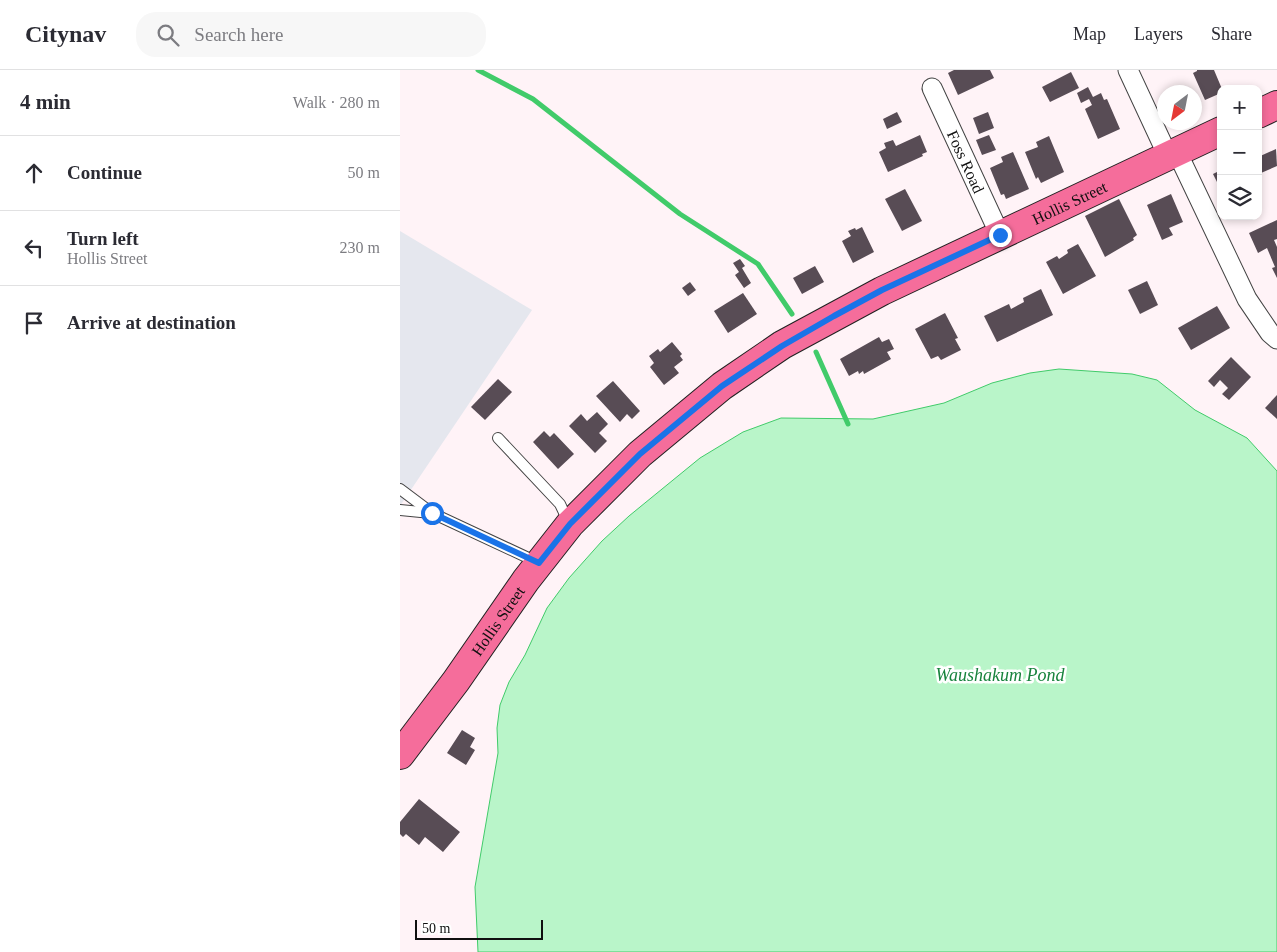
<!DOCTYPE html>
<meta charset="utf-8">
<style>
body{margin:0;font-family:Georgia,serif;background:#f7f7f7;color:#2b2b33}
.controls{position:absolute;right:15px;top:15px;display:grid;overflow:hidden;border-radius:10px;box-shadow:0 2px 8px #0003}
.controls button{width:45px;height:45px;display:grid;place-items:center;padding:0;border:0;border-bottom:1px solid #e1e1e2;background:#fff;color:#2b2b33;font:25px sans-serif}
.compass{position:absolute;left:757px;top:15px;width:45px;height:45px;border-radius:50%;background:#fff;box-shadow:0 2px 8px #0003;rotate:212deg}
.scale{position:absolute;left:15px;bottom:12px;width:128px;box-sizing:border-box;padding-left:5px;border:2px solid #101010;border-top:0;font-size:14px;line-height:18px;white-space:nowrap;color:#101010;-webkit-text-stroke:4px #fff;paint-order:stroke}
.stop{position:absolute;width:15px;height:15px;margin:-11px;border:4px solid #1a73e8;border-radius:50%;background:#fff}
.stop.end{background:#1a73e8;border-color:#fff;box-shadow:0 1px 5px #0008}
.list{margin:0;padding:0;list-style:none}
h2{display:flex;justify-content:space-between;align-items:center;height:65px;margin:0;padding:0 20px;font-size:21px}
h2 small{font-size:16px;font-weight:400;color:#7c7c81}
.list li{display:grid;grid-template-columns:32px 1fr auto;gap:15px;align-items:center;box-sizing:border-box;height:75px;padding:0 20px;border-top:1px solid #e1e1e2}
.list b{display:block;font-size:19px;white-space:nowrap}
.list p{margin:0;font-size:16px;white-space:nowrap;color:#7c7c81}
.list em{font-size:16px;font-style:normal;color:#7c7c81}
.icon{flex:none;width:28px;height:28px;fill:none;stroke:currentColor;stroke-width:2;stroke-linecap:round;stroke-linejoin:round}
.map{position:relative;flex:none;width:877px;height:882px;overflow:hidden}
header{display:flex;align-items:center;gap:30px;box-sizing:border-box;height:70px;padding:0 25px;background:#fff;border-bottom:1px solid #e1e1e2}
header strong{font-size:24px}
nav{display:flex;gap:28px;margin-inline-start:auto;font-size:18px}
.search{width:350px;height:45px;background:#f7f7f7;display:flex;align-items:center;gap:12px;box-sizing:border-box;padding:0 18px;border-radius:20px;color:#7c7c81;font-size:19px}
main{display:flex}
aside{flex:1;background:#fff}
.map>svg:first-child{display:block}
.industrial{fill:#e5e7ee}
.water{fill:#b9f5c9;stroke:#41cb6a}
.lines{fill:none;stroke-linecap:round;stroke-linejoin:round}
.stream{stroke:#41cb6a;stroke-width:5}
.building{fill:#584c55}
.lane-casing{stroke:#434343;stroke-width:12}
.street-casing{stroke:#434343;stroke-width:21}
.primary-casing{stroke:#212121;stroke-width:30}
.lane{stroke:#fff;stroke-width:10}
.street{stroke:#fff;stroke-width:19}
.primary{stroke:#f56d9b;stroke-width:28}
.route{stroke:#1a73e8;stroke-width:6}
.labels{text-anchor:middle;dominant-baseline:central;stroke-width:5;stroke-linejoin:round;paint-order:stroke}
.street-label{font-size:16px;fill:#101010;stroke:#fff}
.water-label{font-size:18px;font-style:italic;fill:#18833d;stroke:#fff}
</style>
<header>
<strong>Citynav</strong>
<div class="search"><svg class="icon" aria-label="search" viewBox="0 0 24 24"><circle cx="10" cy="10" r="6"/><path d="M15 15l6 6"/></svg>Search here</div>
<nav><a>Map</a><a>Layers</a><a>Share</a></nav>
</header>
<main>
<aside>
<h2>4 min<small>Walk · 280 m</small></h2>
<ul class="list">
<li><svg class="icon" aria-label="ahead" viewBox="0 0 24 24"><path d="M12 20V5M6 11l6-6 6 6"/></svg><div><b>Continue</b></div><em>50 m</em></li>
<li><svg class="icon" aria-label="left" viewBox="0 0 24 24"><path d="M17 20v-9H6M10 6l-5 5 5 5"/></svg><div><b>Turn left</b><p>Hollis Street</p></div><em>230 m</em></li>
<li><svg class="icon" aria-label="arrive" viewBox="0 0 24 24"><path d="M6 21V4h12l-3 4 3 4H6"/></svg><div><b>Arrive at destination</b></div></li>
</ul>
</aside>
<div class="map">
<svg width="877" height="882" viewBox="0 0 877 882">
<rect width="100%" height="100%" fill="#fff3f7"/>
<!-- industrial -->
<polygon class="industrial" points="0,161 132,240 0,436"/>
<!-- water -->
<polygon class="water" points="659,299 732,304 757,310 795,340 847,368 877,401 877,882 78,882 75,817 98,683 97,658 100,635 109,612 125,585 147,538 169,508 202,471 229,446 300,388 343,362 381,348 473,349 544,333 592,313 630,303"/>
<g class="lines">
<!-- stream -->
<g class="stream">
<polyline points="78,0 133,29 280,144 358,194 392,244"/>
<polyline points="416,282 448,354"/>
</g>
</g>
<!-- building -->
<g class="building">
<polygon points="554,0 590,0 594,8 558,25 548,3"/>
<polygon points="797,0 814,0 822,19 821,19 821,23 805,30 793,3 797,1"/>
<polygon points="671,2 679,18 650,32 642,17"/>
<polygon points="688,17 693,27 701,23 704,30 707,29 720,59 698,69 685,39 692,35 689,29 681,33 677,23"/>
<polygon points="497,42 502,52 487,59 483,49"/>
<polygon points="588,42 594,58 579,64 573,48"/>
<polygon points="520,65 527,82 522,84 523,86 488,102 479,82 486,78 484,73 493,70 496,76"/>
<polygon points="589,65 596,80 582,85 576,70"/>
<polygon points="649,66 664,102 641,113 638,107 636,109 625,82 638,77 636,72"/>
<polygon points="876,79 877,96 861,103 858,98 858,87"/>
<polygon points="613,82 629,119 606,129 604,124 601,125 590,98 603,92 601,87"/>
<polygon points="821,100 821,120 813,104"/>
<polygon points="505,119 522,151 502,161 485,129"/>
<polygon points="771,124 783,152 769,158 773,165 762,170 747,135"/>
<polygon points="719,129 737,165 733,168 734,170 705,187 685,146"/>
<polygon points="877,150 877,169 874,170 877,177 877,208 872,198 875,197 867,178 858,183 849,163"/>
<polygon points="462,157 474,182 453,193 442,171 451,166 448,161 455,158 456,160"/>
<polygon points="678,174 696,206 663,224 646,192 657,186 659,189 668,183 667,180"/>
<polygon points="340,189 345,196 342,198 351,213 344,218 335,205 339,202 333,193"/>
<polygon points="415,196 424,212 402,224 393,208"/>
<polygon points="747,211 758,235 740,244 728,220"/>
<polygon points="290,212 296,220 288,226 282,218"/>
<polygon points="641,219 653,245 597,272 584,246 609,234 611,239 624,232 623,228"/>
<polygon points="343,223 357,244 328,263 314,241"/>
<polygon points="817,236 830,258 791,280 778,258"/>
<polygon points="545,243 558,268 555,269 561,280 541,290 538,286 531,289 515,259"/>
<polygon points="479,267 482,272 489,269 494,279 487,282 491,289 464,304 463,301 459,304 458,301 449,306 440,289"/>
<polygon points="272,272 282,284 280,286 283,290 274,297 279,303 264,315 250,297 254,293 249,286 258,279 260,282"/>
<polygon points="831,287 851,307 829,330 822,324 828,318 820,310 814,317 808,311"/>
<polygon points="98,309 112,322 85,350 71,337"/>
<polygon points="213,311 240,341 232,349 227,344 220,352 196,326"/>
<polygon points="877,325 877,349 865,338"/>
<polygon points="197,342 208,354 199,363 207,371 195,383 169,356 181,344 187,351"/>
<polygon points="144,361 150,367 154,363 174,384 158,399 133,372"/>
<polygon points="62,660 75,668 70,677 75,680 66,695 47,683"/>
<polygon points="19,729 60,762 43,782 25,767 19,775 6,764 3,767 0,764 0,752"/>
</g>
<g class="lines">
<defs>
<g id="lane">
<polyline points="98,368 160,434 169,453"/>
<polyline points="0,419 32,443 137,492"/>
<polyline points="0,440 31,443"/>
</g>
<g id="street">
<polyline points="728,0 768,86"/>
<path id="s1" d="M532 18 600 165"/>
<polyline points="777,82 847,229 870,263 877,269"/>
</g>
<g id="primary">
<polyline points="858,44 877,35"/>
<path id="s2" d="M0 685 56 611 126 510 170 454 240 384 322 316 382 275 482 221 821 61"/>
</g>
</defs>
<!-- lane casing -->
<use href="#lane" class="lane-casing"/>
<!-- street casing -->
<use href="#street" class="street-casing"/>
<!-- primary casing -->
<use href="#primary" class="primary-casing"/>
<!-- lane -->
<use href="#lane" class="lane"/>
<!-- street -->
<use href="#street" class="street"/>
<!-- primary -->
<use href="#primary" class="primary"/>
</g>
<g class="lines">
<!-- route -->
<polyline class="route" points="32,443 139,493 170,454 240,384 322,316 382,276 434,246 482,220 600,165"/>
</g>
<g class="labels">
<!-- street labels -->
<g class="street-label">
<text stroke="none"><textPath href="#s1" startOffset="81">Foss Road</textPath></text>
<text stroke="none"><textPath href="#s2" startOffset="886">Hollis Street</textPath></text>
<text stroke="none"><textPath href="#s2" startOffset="166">Hollis Street</textPath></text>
</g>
<!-- water labels -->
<g class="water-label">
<text x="600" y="605">Waushakum Pond</text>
</g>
</g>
</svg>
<div class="controls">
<button>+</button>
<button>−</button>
<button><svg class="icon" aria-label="layers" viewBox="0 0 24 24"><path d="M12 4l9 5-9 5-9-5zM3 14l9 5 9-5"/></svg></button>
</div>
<svg class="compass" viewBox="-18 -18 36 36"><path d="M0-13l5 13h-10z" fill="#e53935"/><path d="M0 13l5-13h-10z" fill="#7c7c81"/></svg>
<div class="scale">50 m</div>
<div class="stop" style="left:32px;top:443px"></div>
<div class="stop end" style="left:600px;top:165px"></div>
</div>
</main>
